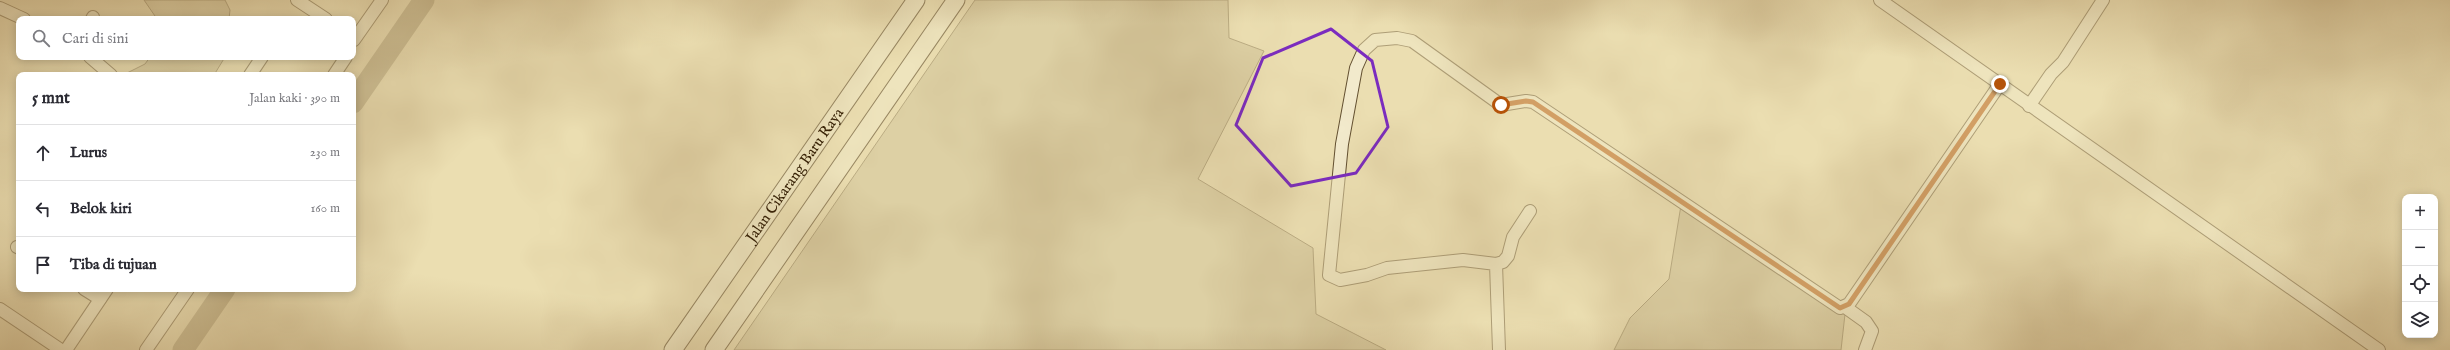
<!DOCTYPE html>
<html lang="id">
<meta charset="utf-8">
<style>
body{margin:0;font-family:"IM FELL English",serif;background:#f7f7f7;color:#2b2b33}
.controls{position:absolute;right:12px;bottom:12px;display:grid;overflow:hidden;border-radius:8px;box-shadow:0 2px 10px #0003}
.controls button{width:36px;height:36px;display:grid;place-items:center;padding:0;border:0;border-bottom:1px solid #e1e1e2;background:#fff;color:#2b2b33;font:20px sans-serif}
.stop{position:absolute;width:12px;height:12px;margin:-9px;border:3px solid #b45309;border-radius:50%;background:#fff}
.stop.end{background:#b45309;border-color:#fff;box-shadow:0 1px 4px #0008}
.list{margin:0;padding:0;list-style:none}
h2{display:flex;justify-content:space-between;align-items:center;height:52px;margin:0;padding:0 16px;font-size:17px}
h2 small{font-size:13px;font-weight:400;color:#7c7c81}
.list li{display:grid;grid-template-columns:26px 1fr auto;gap:12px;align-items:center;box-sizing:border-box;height:56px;padding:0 16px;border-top:1px solid #e1e1e2}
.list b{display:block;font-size:15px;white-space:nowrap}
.list em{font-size:13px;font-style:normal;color:#7c7c81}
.icon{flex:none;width:22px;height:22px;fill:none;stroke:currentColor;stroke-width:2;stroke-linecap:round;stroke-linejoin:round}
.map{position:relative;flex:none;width:2450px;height:350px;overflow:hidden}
.search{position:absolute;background:#fff;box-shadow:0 2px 10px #0003;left:16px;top:16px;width:340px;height:44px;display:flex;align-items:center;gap:10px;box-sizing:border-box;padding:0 14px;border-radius:8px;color:#7c7c81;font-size:15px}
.panel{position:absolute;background:#fff;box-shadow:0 2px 10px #0003;left:16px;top:72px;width:340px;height:220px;border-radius:8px}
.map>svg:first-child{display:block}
.green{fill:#ccbe94;stroke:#81704d}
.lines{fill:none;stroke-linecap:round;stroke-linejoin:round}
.river{stroke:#ad9e77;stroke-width:21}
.minor-casing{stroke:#635031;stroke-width:14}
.secondary-casing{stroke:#362106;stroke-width:19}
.minor{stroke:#f2eacc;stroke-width:12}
.secondary{stroke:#f2eacc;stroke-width:17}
.route{stroke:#b45309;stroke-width:5}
.marked{fill:none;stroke:#7b2cbf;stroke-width:3;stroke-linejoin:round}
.labels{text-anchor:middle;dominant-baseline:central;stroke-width:3;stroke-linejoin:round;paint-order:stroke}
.street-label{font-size:15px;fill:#362106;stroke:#f2eacc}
</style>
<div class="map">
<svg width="2450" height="350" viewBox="0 0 2450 350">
<rect width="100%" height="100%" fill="#ebdeb1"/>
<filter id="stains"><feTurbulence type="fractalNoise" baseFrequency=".005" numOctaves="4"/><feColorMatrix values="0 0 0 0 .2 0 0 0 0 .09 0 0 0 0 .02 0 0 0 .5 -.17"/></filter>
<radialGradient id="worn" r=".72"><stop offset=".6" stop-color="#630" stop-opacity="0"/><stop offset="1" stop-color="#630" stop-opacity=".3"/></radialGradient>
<!-- green -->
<g class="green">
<polygon points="144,0 225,0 230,10 229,19 157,19"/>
<polygon points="975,0 1228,0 1229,38 1264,51 1198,179 1313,248 1316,314 1386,350 734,350"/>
<polygon points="150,57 225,57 214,75 123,75 145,64"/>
<polygon points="1682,199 1845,314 1841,350 1614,350 1630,318 1669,279"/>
</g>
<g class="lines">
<!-- river -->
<g class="river">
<polyline points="353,103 424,0"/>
<polyline points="183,350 225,289"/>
</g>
<defs>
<g id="minor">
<polyline points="297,0 326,19"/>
<polyline points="1880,0 2379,350"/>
<polyline points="0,8 24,19"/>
<polyline points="92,19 93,17"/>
<polyline points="354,40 382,0"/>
<polyline points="90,57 111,75"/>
<polyline points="250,75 262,57"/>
<polyline points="334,75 346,57"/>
<polyline points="2029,106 2051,74 2063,62 2103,0"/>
<polyline points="17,247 19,248"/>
<polyline points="1496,264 1503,262 1508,256 1513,237 1530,211"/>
<polyline points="84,289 100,299"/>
<polyline points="1845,307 1866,322 1872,331 1865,350"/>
<polyline points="0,309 61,350"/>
<polyline points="66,350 107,289"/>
<polyline points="146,350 188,289"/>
<polyline points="1499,350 1496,264 1463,260 1387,268 1367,275 1340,280 1329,275 1342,144 1356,68 1364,50 1375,40 1397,38 1412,41 1501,105 1526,101 1533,102 1840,308 1849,304 2000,84"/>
</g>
<g id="secondary">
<path id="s1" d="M673 350 916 0"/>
<polyline points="714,350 956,0"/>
</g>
</defs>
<!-- minor casing -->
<use href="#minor" class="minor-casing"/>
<!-- secondary casing -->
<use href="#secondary" class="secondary-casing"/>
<!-- minor -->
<use href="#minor" class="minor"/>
<!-- secondary -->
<use href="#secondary" class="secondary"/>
</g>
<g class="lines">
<!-- route -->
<polyline class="route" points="1501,105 1526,101 1533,102 1840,308 1849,304 2000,84"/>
</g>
<!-- marked area -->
<path d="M0 0H2450V350H0ZM1331 29 1372 61 1388 127 1356 173 1291 186 1236 125 1263 58Z" fill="#ebdeb1" fill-opacity=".55" fill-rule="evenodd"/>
<path class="marked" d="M1331 29 1372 61 1388 127 1356 173 1291 186 1236 125 1263 58Z"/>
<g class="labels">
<!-- street labels -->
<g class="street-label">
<text stroke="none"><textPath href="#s1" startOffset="213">Jalan Cikarang Baru Raya</textPath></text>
</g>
</g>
<rect width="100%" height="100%" filter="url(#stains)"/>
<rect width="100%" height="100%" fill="url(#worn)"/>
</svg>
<div class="controls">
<button>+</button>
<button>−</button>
<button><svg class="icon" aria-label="locate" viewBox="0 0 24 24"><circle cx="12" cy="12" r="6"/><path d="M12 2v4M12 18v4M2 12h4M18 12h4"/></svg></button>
<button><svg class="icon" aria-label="layers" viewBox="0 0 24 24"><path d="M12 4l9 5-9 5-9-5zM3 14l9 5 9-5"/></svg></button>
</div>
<div class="stop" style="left:1501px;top:105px"></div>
<div class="stop end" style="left:2000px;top:84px"></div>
<div class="search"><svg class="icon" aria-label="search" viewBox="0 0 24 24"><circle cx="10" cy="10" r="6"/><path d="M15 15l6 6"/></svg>Cari di sini</div>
<section class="panel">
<h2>5 mnt<small>Jalan kaki · 390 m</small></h2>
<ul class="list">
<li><svg class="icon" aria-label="ahead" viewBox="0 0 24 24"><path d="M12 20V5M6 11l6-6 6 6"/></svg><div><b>Lurus</b></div><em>230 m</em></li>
<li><svg class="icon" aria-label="left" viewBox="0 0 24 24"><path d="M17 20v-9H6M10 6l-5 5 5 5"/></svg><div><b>Belok kiri</b></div><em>160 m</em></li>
<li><svg class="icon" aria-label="arrive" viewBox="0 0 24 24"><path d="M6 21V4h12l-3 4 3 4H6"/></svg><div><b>Tiba di tujuan</b></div></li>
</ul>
</section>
</div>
